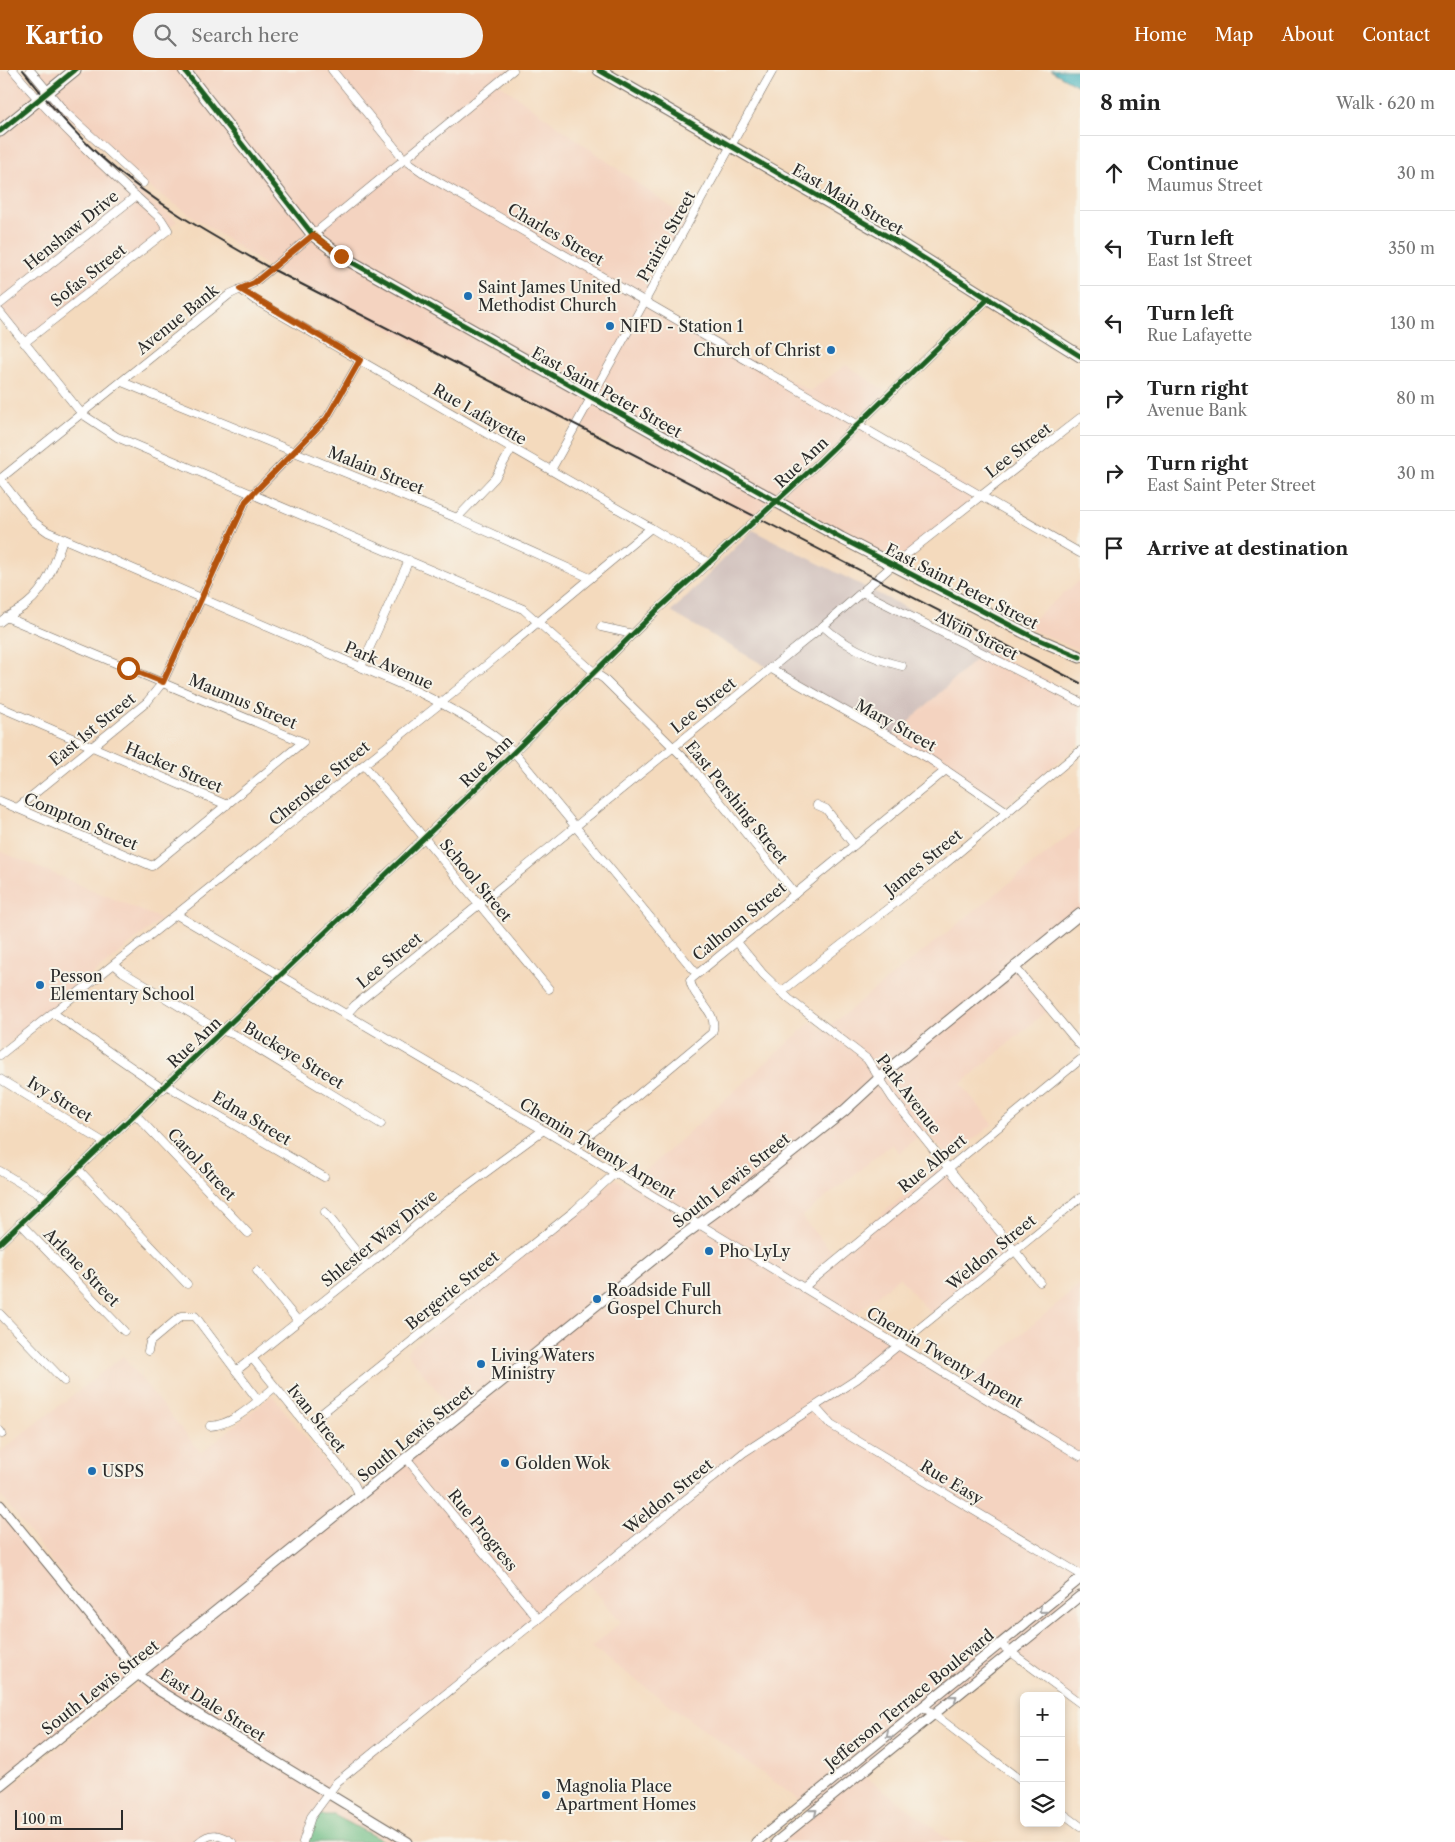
<!DOCTYPE html>
<meta charset="utf-8">
<style>
body{margin:0;font-family:"Libre Caslon Text",serif;background:#f2f2f2;color:#222}
.controls{position:absolute;right:15px;bottom:15px;display:grid;overflow:hidden;border-radius:8px;box-shadow:0 2px 8px #0003}
.controls button{width:45px;height:45px;display:grid;place-items:center;padding:0;border:0;border-bottom:1px solid #e0e0e0;background:#fff;color:#222;font:25px sans-serif}
.scale{position:absolute;left:15px;bottom:12px;width:108px;box-sizing:border-box;padding-left:5px;border:2px solid #2b2b2b;border-top:0;font-size:14px;line-height:18px;white-space:nowrap;color:#2b2b2b;-webkit-text-stroke:4px #f7f3e8;paint-order:stroke}
.stop{position:absolute;width:15px;height:15px;margin:-11px;border:4px solid #b45309;border-radius:50%;background:#fff}
.stop.end{background:#b45309;border-color:#fff;box-shadow:0 1px 5px #0008}
.list{margin:0;padding:0;list-style:none}
h2{display:flex;justify-content:space-between;align-items:center;height:65px;margin:0;padding:0 20px;font-size:21px}
h2 small{font-size:16px;font-weight:400;color:#767676}
.list li{display:grid;grid-template-columns:32px 1fr auto;gap:15px;align-items:center;box-sizing:border-box;height:75px;padding:0 20px;border-top:1px solid #e0e0e0}
.list b{display:block;font-size:19px;white-space:nowrap}
.list p{margin:0;font-size:16px;white-space:nowrap;color:#767676}
.list em{font-size:16px;font-style:normal;color:#767676}
.icon{flex:none;width:28px;height:28px;fill:none;stroke:currentColor;stroke-width:2;stroke-linecap:round;stroke-linejoin:round}
.map{position:relative;flex:none;width:1080px;height:1772px;overflow:hidden}
header{display:flex;align-items:center;gap:30px;box-sizing:border-box;height:70px;padding:0 25px;background:#b45309;color:#fff}
header strong{font-size:24px}
nav{display:flex;gap:28px;margin-inline-start:auto;font-size:18px}
.search{width:350px;height:45px;background:#f2f2f2;display:flex;align-items:center;gap:12px;box-sizing:border-box;padding:0 18px;border-radius:28px;color:#767676;font-size:19px}
main{display:flex}
aside{flex:1;background:#fff}
.map>svg:first-child{display:block}
.built{fill:#f4d3c0}
.industrial{fill:#d0c0bc}
.forest{fill:#72bf89;stroke:#4e755a}
.water{fill:#44b3be;stroke:#386f74}
.lines{fill:none;stroke-linecap:round;stroke-linejoin:round}
.minor-casing{stroke:#71685e;stroke-width:9}
.tertiary-casing{stroke:#71685e;stroke-width:11}
.secondary-casing{stroke:#71685e;stroke-width:12}
.primary-casing{stroke:#71685e;stroke-width:13}
.minor{stroke:#fff;stroke-width:8}
.tertiary{stroke:#fff;stroke-width:9}
.secondary{stroke:#fff;stroke-width:10}
.primary{stroke:#fff;stroke-width:11}
.rail{stroke:#2b2b2b;stroke-width:2}
.cycleway-casing{stroke:#f7f3e8;stroke-width:8}
.cycleway{stroke:#1b5e20;stroke-width:5}
.oneway{stroke:#a0a0a0}
.route{stroke:#b45309;stroke-width:6}
.poi-dot{fill:#1f6fb2;stroke:#f7f3e8;stroke-width:2}
.labels{text-anchor:middle;dominant-baseline:central;stroke-width:4;stroke-linejoin:round;paint-order:stroke}
.street-label{font-size:16px;fill:#2b2b2b;stroke:#f7f3e8}
.poi-label{font-size:16px;fill:#2b2b2b;stroke:#f7f3e8;text-anchor:start}
</style>
<header>
<strong>Kartio</strong>
<div class="search"><svg class="icon" aria-label="search" viewBox="0 0 24 24"><circle cx="10" cy="10" r="6"/><path d="M15 15l6 6"/></svg>Search here</div>
<nav><a>Home</a><a>Map</a><a>About</a><a>Contact</a></nav>
</header>
<main>
<div class="map">
<svg width="1080" height="1772" viewBox="0 0 1080 1772">
<rect width="100%" height="100%" fill="#f7f3e8"/>
<filter id="ink" filterUnits="userSpaceOnUse"><feTurbulence type="fractalNoise" baseFrequency=".02" numOctaves="2"/><feDisplacementMap in="SourceGraphic" scale="10" xChannelSelector="R" yChannelSelector="G"/><feConvolveMatrix kernelMatrix="1 2 1 2 8 2 1 2 1" color-interpolation-filters="sRGB"/></filter>
<filter id="wash" filterUnits="userSpaceOnUse"><feTurbulence type="fractalNoise" baseFrequency=".0096" numOctaves="4" result="noise"/><feDisplacementMap in="SourceGraphic" scale="20" xChannelSelector="R" yChannelSelector="G"/><feGaussianBlur stdDeviation="1.12" result="paint"/><feColorMatrix in="noise" values="0 0 0 0 0 0 0 0 0 0 0 0 0 0 0 0 0 1.4 0 .05"/><feComposite in="paint" operator="in"/></filter>
<g filter="url(#wash)">
<rect width="100%" height="100%" fill="#f4dabd"/>
<!-- built -->
<g class="built">
<polygon points="0,0 20,0 87,82 177,151 24,273 0,243"/>
<polygon points="31,0 513,0 498,13 690,151 645,231 810,321 846,295 890,324 859,354 982,425 893,495 776,433 758,449 270,198 143,113 44,26 48,22"/>
<polygon points="1080,510 1080,580 1024,557"/>
<polygon points="987,579 1080,627 1080,673 1006,735 891,668"/>
<polygon points="1080,757 1080,843 1014,896 1050,938 961,1014 993,1054 950,1088 925,1060 900,1083 892,1074 801,1147 833,1183 942,1095 1016,1180 931,1244 899,1207 852,1247 962,1314 1080,1215 1080,1521 861,1703 952,1772 777,1772 814,1741 591,1577 621,1552 586,1510 327,1724 139,1605 0,1716 0,1443 130,1594 0,1424 0,1382 123,1286 201,1383 272,1325 355,1430 453,1341 406,1282 615,1109 629,1116 811,952 824,960"/>
<polygon points="0,781 161,849 0,980"/>
<polygon points="1080,1525 1080,1635 1010,1582"/>
<polygon points="139,1612 402,1772 0,1772 0,1725"/>
</g>
<!-- industrial -->
<polygon class="industrial" points="753,460 987,579 891,668 671,542"/>
<!-- forest -->
<polygon class="forest" points="320,1745 334,1745 385,1772 306,1772 312,1756"/>
<!-- water -->
<polygon class="water" points="1050,0 1080,0 1080,17"/>
</g>
<g filter="url(#ink)">
<g class="lines">
<defs>
<g id="minor">
<path d="M13 0C58 55 109 102 161 149L168 160 24 273"/>
<polyline points="30,0 65,42 143,113"/>
<polyline points="332,0 404,89 428,106 1080,483"/>
<polyline points="240,219 255,230 651,458 707,492"/>
<polyline points="0,234 136,126"/>
<polyline points="0,242 82,344 117,367 523,539 595,603 604,609 687,691 795,824"/>
<polyline points="122,312 457,448 590,508"/>
<polyline points="551,400 773,0"/>
<path d="M0 409 34 452 48 462 416 621C451 638 485 656 514 682L696 903"/>
<polyline points="0,409 230,224 254,213 513,0"/>
<polyline points="457,448 495,408 512,378"/>
<polyline points="862,522 1080,632"/>
<path d="M0 552C8 545 19 541 27 534 47 518 55 493 63 469"/>
<path d="M823 556C845 576 874 589 902 596"/>
<polyline points="601,557 633,564"/>
<polyline points="361,597 409,490"/>
<polyline points="770,598 928,688 1006,741"/>
<polyline points="0,637 227,735"/>
<polyline points="364,695 549,919"/>
<polyline points="0,731 152,796 303,672 6,547"/>
<polyline points="817,735 826,739 854,775"/>
<polyline points="17,738 147,632 163,612 246,431 327,348 360,290"/>
<polyline points="177,845 574,1078 1080,1386"/>
<polyline points="737,872 763,904 789,929 867,989 893,1029 1040,1212"/>
<polyline points="115,895 123,902 215,958 235,965 381,1054"/>
<polyline points="1014,896 1080,975"/>
<polyline points="781,922 945,794 1080,681"/>
<polyline points="53,943 163,1019"/>
<polyline points="346,945 355,935 823,556 893,495 1080,348"/>
<polyline points="0,985 441,633 651,458"/>
<polyline points="0,1009 105,1073"/>
<polyline points="166,1015 324,1107"/>
<polyline points="135,1044 248,1163"/>
<path d="M574 1078 712 963C720 942 693 930 690 910L946 700"/>
<polyline points="78,1099 187,1214"/>
<polyline points="0,1101 47,1129"/>
<polyline points="325,1142 368,1196"/>
<polyline points="20,1153 124,1261"/>
<polyline points="0,1173 514,682 657,540 815,396 989,228"/>
<polyline points="257,1201 298,1251"/>
<polyline points="803,1218 1080,990"/>
<polyline points="0,1244 64,1311"/>
<polyline points="148,1281 150,1272 181,1246 195,1246 258,1330"/>
<polyline points="252,1288 354,1414 360,1426"/>
<polyline points="236,1301 396,1173 429,1144 542,1061"/>
<polyline points="815,1337 831,1355 1080,1504"/>
<path d="M210 1356C234 1355 257 1331 275 1317"/>
<polyline points="306,1356 574,1141 614,1104"/>
<polyline points="0,1361 2,1364"/>
<polyline points="407,1389 538,1549"/>
<polyline points="1000,1574 1080,1633"/>
<polyline points="923,1636 1024,1713"/>
<polyline points="1061,1742 1080,1756"/>
<path d="M199 1772C211 1761 220 1765 232 1772"/>
<polyline points="303,1772 311,1747 337,1712 743,1383 857,1309 1080,1128"/>
</g>
<g id="tertiary">
<polyline points="0,1435 139,1605 158,1620 408,1772"/>
<polyline points="756,1772 1080,1509"/>
<polyline points="776,1772 1080,1526"/>
</g>
<polyline id="secondary" points="0,1715 677,1170 732,1130 844,1041 895,994 1080,844"/>
<g id="primary">
<polyline points="184,0 313,165 341,186 841,468 1033,567 1080,587"/>
<polyline points="599,0 901,174 1080,286"/>
<polyline points="0,61 75,0"/>
</g>
</defs>
<!-- minor casing -->
<use href="#minor" class="minor-casing"/>
<!-- tertiary casing -->
<use href="#tertiary" class="tertiary-casing"/>
<!-- secondary casing -->
<use href="#secondary" class="secondary-casing"/>
<!-- primary casing -->
<use href="#primary" class="primary-casing"/>
<!-- minor -->
<use href="#minor" class="minor"/>
<!-- tertiary -->
<use href="#tertiary" class="tertiary"/>
<!-- secondary -->
<use href="#secondary" class="secondary"/>
<!-- primary -->
<use href="#primary" class="primary"/>
<!-- rail -->
<path class="rail" d="M23 0C46 30 71 60 99 85 150 131 211 165 270 198L1080 613"/>
<defs>
<g id="cycleway">
<polyline points="184,0 313,165 341,186 841,468 1033,567 1080,587"/>
<polyline points="599,0 901,174 1080,286"/>
<polyline points="0,61 75,0"/>
<polyline points="0,1173 514,682 657,540 815,396 989,228"/>
</g>
</defs>
<!-- cycleway casing -->
<use href="#cycleway" class="cycleway-casing"/>
<!-- cycleway -->
<use href="#cycleway" class="cycleway"/>
</g>
<!-- one-way arrows -->
<defs><path id="oneway-chevron" d="M-2-3.5L2.5 0L-2 3.5" fill="none" stroke-width="1.6" stroke-linecap="round" stroke-linejoin="round" transform="scale(1.25)"/></defs>
<g class="oneway">
<use href="#oneway-chevron" transform="translate(1042 1540) rotate(141)"/>
<use href="#oneway-chevron" transform="translate(954 1628) rotate(-39)"/>
<use href="#oneway-chevron" transform="translate(889 1665) rotate(140)"/>
<use href="#oneway-chevron" transform="translate(814 1742) rotate(-39)"/>
</g>
</g>
<g class="lines" filter="url(#ink)">
<!-- route -->
<polyline class="route" points="128,598 163,612 246,431 327,348 360,290 240,219 254,213 313,165 341,186"/>
</g>
<!-- markers -->
<g class="poi-dot">
<circle cx="468" cy="226" r="5"/>
<circle cx="610" cy="256" r="5"/>
<circle cx="831" cy="280" r="5"/>
<circle cx="40" cy="915" r="5"/>
<circle cx="709" cy="1181" r="5"/>
<circle cx="597" cy="1229" r="5"/>
<circle cx="481" cy="1294" r="5"/>
<circle cx="505" cy="1393" r="5"/>
<circle cx="92" cy="1401" r="5"/>
<circle cx="546" cy="1725" r="5"/>
</g>
<g class="labels">
<!-- street labels -->
<g class="street-label">
<text transform="translate(848 129) rotate(30)">East Main Street</text>
<text transform="translate(71 160) rotate(-39)">Henshaw Drive</text>
<text transform="translate(556 164) rotate(30)">Charles Street</text>
<text transform="translate(666 166) rotate(-61)">Prairie Street</text>
<text transform="translate(88 205) rotate(-38)">Sofas Street</text>
<text transform="translate(177 249) rotate(-39)">Avenue Bank</text>
<text transform="translate(607 322) rotate(29)">East Saint Peter Street</text>
<text transform="translate(480 344) rotate(30)">Rue Lafayette</text>
<text transform="translate(1018 380) rotate(-38)">Lee Street</text>
<text transform="translate(801 392) rotate(-43)">Rue Ann</text>
<text transform="translate(376 400) rotate(22)">Malain Street</text>
<text transform="translate(962 516) rotate(27)">East Saint Peter Street</text>
<text transform="translate(977 565) rotate(27)">Alvin Street</text>
<text transform="translate(389 595) rotate(24)">Park Avenue</text>
<text transform="translate(243 631) rotate(23)">Maumus Street</text>
<text transform="translate(703 635) rotate(-39)">Lee Street</text>
<text transform="translate(896 655) rotate(29)">Mary Street</text>
<text transform="translate(92 659) rotate(-39)">East 1st Street</text>
<text transform="translate(486 691) rotate(-44)">Rue Ann</text>
<text transform="translate(174 697) rotate(23)">Hacker Street</text>
<text transform="translate(319 713) rotate(-39)">Cherokee Street</text>
<text transform="translate(737 732) rotate(51)">East Pershing Street</text>
<text transform="translate(81 751) rotate(23)">Compton Street</text>
<text transform="translate(923 792) rotate(-39)">James Street</text>
<text transform="translate(476 810) rotate(50)">School Street</text>
<text transform="translate(739 851) rotate(-39)">Calhoun Street</text>
<text transform="translate(389 890) rotate(-39)">Lee Street</text>
<text transform="translate(194 972) rotate(-43)">Rue Ann</text>
<text transform="translate(294 985) rotate(31)">Buckeye Street</text>
<text transform="translate(909 1024) rotate(53)">Park Avenue</text>
<text transform="translate(60 1029) rotate(31)">Ivy Street</text>
<text transform="translate(252 1048) rotate(31)">Edna Street</text>
<text transform="translate(598 1078) rotate(31)">Chemin Twenty Arpent</text>
<text transform="translate(932 1093) rotate(-39)">Rue Albert</text>
<text transform="translate(202 1094) rotate(47)">Carol Street</text>
<text transform="translate(731 1110) rotate(-38)">South Lewis Street</text>
<text transform="translate(379 1168) rotate(-39)">Shlester Way Drive</text>
<text transform="translate(991 1182) rotate(-39)">Weldon Street</text>
<text transform="translate(82 1197) rotate(46)">Arlene Street</text>
<text transform="translate(452 1220) rotate(-39)">Bergerie Street</text>
<text transform="translate(945 1287) rotate(31)">Chemin Twenty Arpent</text>
<text transform="translate(317 1348) rotate(51)">Ivan Street</text>
<text transform="translate(415 1363) rotate(-39)">South Lewis Street</text>
<text transform="translate(952 1412) rotate(31)">Rue Easy</text>
<text transform="translate(668 1426) rotate(-39)">Weldon Street</text>
<text transform="translate(483 1460) rotate(51)">Rue Progress</text>
<text transform="translate(100 1617) rotate(-38)">South Lewis Street</text>
<text transform="translate(909 1629) rotate(-39)">Jefferson Terrace Boulevard</text>
<text transform="translate(213 1635) rotate(32)">East Dale Street</text>
</g>
<!-- poi labels -->
<g class="poi-label">
<text x="478" y="217">Saint James United<tspan x="478" dy="18">Methodist Church</tspan></text>
<text x="620" y="256">NIFD - Station 1</text>
<text x="821" y="280" text-anchor="end">Church of Christ</text>
<text x="50" y="906">Pesson<tspan x="50" dy="18">Elementary School</tspan></text>
<text x="719" y="1181">Pho LyLy</text>
<text x="607" y="1220">Roadside Full<tspan x="607" dy="18">Gospel Church</tspan></text>
<text x="491" y="1285">Living Waters<tspan x="491" dy="18">Ministry</tspan></text>
<text x="515" y="1393">Golden Wok</text>
<text x="102" y="1401">USPS</text>
<text x="556" y="1716">Magnolia Place<tspan x="556" dy="18">Apartment Homes</tspan></text>
</g>
</g>
</svg>
<div class="controls">
<button>+</button>
<button>−</button>
<button><svg class="icon" aria-label="layers" viewBox="0 0 24 24"><path d="M12 4l9 5-9 5-9-5zM3 14l9 5 9-5"/></svg></button>
</div>
<div class="scale">100 m</div>
<div class="stop" style="left:128px;top:598px"></div>
<div class="stop end" style="left:341px;top:186px"></div>
</div>
<aside>
<h2>8 min<small>Walk · 620 m</small></h2>
<ul class="list">
<li><svg class="icon" aria-label="ahead" viewBox="0 0 24 24"><path d="M12 20V5M6 11l6-6 6 6"/></svg><div><b>Continue</b><p>Maumus Street</p></div><em>30 m</em></li>
<li><svg class="icon" aria-label="left" viewBox="0 0 24 24"><path d="M17 20v-9H6M10 6l-5 5 5 5"/></svg><div><b>Turn left</b><p>East 1st Street</p></div><em>350 m</em></li>
<li><svg class="icon" aria-label="left" viewBox="0 0 24 24"><path d="M17 20v-9H6M10 6l-5 5 5 5"/></svg><div><b>Turn left</b><p>Rue Lafayette</p></div><em>130 m</em></li>
<li><svg class="icon" aria-label="right" viewBox="0 0 24 24"><path d="M7 20v-9h11M14 6l5 5-5 5"/></svg><div><b>Turn right</b><p>Avenue Bank</p></div><em>80 m</em></li>
<li><svg class="icon" aria-label="right" viewBox="0 0 24 24"><path d="M7 20v-9h11M14 6l5 5-5 5"/></svg><div><b>Turn right</b><p>East Saint Peter Street</p></div><em>30 m</em></li>
<li><svg class="icon" aria-label="arrive" viewBox="0 0 24 24"><path d="M6 21V4h12l-3 4 3 4H6"/></svg><div><b>Arrive at destination</b></div></li>
</ul>
</aside>
</main>
